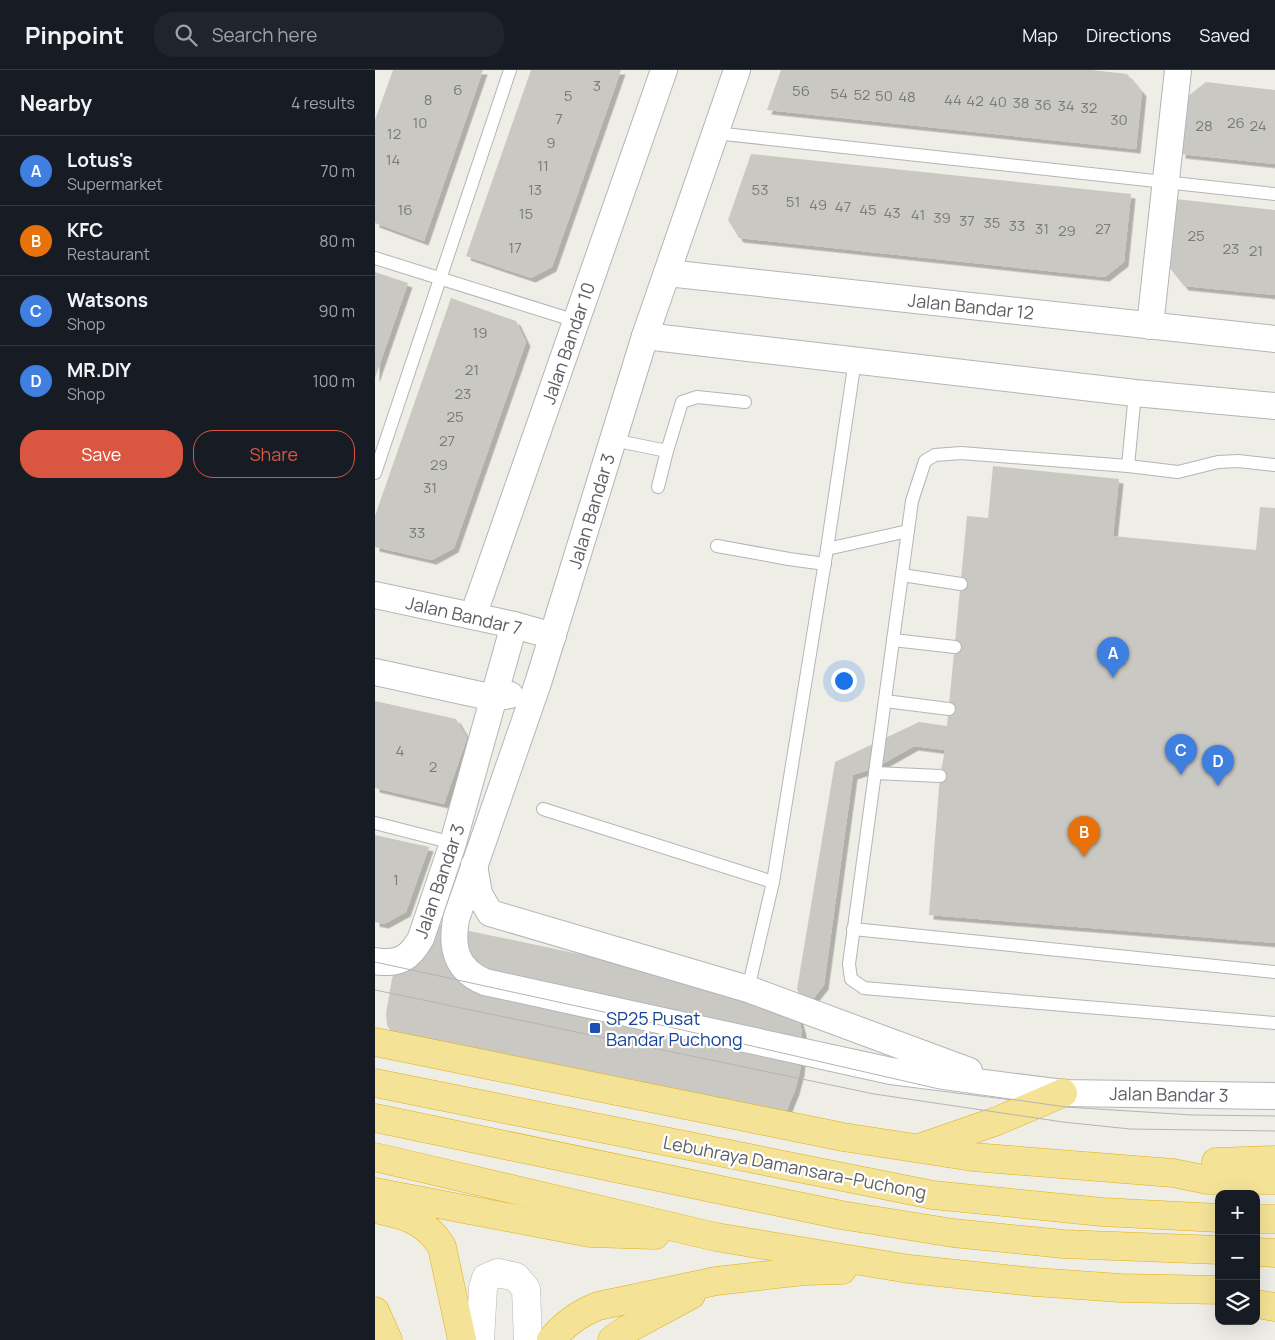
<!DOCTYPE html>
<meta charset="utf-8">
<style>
body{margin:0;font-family:Manrope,sans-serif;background:#20242c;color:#f1f3f6}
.controls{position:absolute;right:15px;bottom:15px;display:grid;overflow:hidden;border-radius:10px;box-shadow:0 5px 20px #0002}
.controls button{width:45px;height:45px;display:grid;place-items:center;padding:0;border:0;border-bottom:1px solid #363941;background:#171b24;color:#f1f3f6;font:25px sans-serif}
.you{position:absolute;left:468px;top:610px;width:18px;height:18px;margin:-12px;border:4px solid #fff;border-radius:50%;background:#1a73e8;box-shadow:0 0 0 8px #1a73e833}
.badge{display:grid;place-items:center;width:32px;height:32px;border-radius:50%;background:#db5640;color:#fff;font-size:16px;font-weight:700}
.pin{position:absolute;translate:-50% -41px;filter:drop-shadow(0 1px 2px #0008)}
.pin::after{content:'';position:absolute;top:26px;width:18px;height:15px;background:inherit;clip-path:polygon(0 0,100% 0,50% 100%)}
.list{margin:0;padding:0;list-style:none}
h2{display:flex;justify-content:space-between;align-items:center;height:65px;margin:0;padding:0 20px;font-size:21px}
h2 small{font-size:16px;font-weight:400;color:#9ea1a6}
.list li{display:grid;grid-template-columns:32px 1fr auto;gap:15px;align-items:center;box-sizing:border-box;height:70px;padding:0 20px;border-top:1px solid #363941}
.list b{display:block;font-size:19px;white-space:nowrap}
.list p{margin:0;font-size:16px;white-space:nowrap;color:#9ea1a6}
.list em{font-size:16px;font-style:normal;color:#9ea1a6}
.actions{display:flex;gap:10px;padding:15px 20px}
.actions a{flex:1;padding:11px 0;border:1px solid #db5640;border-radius:20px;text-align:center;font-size:18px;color:#db5640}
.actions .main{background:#db5640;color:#fff}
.icon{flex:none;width:28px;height:28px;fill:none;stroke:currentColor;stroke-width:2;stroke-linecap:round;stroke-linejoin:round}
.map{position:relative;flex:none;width:900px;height:1270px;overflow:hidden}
header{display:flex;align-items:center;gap:30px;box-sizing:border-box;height:70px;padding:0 25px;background:#171b24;border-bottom:1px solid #363941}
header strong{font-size:24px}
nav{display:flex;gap:28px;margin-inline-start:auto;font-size:18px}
.search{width:350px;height:45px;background:#20242c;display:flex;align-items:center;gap:12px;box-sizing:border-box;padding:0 18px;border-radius:20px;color:#9ea1a6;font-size:19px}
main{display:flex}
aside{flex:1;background:#171b24}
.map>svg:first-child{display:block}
.building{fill:#cac8c2;filter:url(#shadow)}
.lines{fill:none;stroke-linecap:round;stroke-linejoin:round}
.lane-casing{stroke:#b3b5b9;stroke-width:14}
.street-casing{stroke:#b3b5b9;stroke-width:28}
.secondary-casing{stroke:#b4b7bc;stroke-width:29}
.highway-casing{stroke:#e1ae14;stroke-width:29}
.lane{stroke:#fff;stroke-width:12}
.street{stroke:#fff;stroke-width:26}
.secondary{stroke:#fff;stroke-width:28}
.highway{stroke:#f4e397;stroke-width:28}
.tram{stroke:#b4b4b5;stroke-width:1}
.transit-dot{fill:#1a4fb4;stroke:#fff;stroke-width:2}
.labels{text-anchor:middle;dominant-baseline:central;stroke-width:4.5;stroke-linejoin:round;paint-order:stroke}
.number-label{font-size:15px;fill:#787a7c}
.street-label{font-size:18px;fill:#5d6065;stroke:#fff}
.transit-label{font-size:18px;fill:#164399;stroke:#fff;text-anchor:start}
</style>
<header>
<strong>Pinpoint</strong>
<div class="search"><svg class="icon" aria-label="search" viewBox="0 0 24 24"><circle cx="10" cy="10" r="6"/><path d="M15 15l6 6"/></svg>Search here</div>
<nav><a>Map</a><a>Directions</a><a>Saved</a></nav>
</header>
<main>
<aside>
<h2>Nearby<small>4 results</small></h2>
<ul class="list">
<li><span class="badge" style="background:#3f7fe0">A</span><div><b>Lotus's</b><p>Supermarket</p></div><em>70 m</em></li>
<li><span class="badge" style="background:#e8710a">B</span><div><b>KFC</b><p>Restaurant</p></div><em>80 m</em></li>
<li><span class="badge" style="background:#3f7fe0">C</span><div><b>Watsons</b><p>Shop</p></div><em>90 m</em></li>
<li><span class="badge" style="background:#3f7fe0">D</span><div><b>MR.DIY</b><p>Shop</p></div><em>100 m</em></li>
</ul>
<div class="actions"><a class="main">Save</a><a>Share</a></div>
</aside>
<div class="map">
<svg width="900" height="1270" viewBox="0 0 900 1270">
<defs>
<filter id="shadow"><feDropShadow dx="4.5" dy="4.5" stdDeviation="0" flood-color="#0004"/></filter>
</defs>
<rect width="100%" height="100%" fill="#eeede6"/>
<!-- building -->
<g class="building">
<polygon points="18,0 108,0 49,171 0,153 0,50"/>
<polygon points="156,0 246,0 177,197 156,208 91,186"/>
<polygon points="406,0 717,0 752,4 767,22 761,79 392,40"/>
<polygon points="831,12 900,20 900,94 806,84 812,27"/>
<polygon points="376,84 756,124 749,192 730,207 364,168 353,150"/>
<polygon points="801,129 900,140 900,225 809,216 794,197"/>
<polygon points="0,202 33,213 0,308"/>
<polygon points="76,228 141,251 151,272 79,478 57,490 0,477 0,446"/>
<polygon points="618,396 744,409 738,466 881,480 885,437 900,438 900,873 554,845 565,706 570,680 539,676 502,697 478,705 449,915 431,938 422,919 460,692 544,652 572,656 592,446 613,448"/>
<polygon points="0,631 81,649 92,668 69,734 0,718"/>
<polygon points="0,765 54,777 31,842 9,854 0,852"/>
<polygon points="47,851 418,929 427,961 427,979 425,1001 420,1020 407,1052 18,965 12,955 11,943 17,909 22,890"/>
</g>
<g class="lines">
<defs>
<g id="lane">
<polyline points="340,63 900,124"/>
<polyline points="0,188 201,251"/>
<polyline points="238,370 292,381 307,332 322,327 370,332"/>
<polyline points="900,395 863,391 843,392 803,402 753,396 586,383 560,385 550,391 537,431 474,894 476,909 489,918 900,953"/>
<polyline points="753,396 760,323"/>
<polyline points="0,403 135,0"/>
<polyline points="283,417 292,381"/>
<polyline points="342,476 414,489 450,494"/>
<polyline points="452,479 533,461"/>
<polyline points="527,505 586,514"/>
<polyline points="518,570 580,577"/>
<polyline points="510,631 574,639"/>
<polyline points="500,703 565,706"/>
<polyline points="168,739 398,812"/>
<polyline points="0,753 78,773"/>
<polyline points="478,859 900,902"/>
<polyline points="373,919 398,812 452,479 480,290"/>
</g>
<g id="street">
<path d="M362 0 270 266 163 613 81 849C76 878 81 900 110 912L516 1001 688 1023 900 1026"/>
<polyline points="292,203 900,269"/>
<polyline points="775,256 803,0"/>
<polyline points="270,266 760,323 900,336"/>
<polyline points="0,525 139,555 178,566"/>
<polyline points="98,546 289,0"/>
<polyline points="0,602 119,628 135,625"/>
<polyline points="99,795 104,824 115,843 373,919 594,1001"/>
<path d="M0 891C24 895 35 888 46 868L78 773 139 555"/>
</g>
<polyline id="secondary" points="105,1270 108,1218 111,1208 123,1203 141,1207 151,1219 153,1270"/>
<g id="highway">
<polyline points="0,972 468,1067 598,1087 798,1103 833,1110 900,1110"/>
<polyline points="0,1013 558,1125 727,1142 844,1148"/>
<polyline points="0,1048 466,1145 578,1163 688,1174 844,1180"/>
<polyline points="547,1077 622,1051 688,1023"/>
<polyline points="0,1087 341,1167 534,1199 659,1212 746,1218 844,1220"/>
<polyline points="841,1092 900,1090"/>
<polyline points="0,1122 215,1163 280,1165"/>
<path d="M0 1139C29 1145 51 1150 67 1177L87 1270"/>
<polyline points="881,1149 900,1149"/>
<polyline points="881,1182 900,1183"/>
<polyline points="881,1234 900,1237"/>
<polyline points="0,1241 13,1270"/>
<path d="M176 1270C190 1254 203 1244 223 1236L341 1211 429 1201 467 1200"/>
<polyline points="237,1270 251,1260 316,1225"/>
</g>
</defs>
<!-- lane casing -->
<use href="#lane" class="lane-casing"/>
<!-- street casing -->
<use href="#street" class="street-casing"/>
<!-- secondary casing -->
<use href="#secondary" class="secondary-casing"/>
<!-- highway casing -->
<use href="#highway" class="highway-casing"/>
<!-- lane -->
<use href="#lane" class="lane"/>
<!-- street -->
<use href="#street" class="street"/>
<!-- secondary -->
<use href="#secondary" class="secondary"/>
<!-- highway -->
<use href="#highway" class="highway"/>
<!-- tram -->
<g class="tram">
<polyline points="0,892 229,942 564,1019 691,1037 817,1045 900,1046"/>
<polyline points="0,920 499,1024 688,1052 755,1059 900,1061"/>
</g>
</g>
<!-- markers -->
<rect class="transit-dot" x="214" y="952" width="12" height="12" rx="2.5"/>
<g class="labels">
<!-- number labels -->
<g class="number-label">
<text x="222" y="15">3</text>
<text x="83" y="19">6</text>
<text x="426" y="20">56</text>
<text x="464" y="23">54</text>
<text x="487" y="24">52</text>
<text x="193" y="25">5</text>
<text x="509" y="25">50</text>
<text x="532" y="26">48</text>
<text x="53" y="29">8</text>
<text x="578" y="29">44</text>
<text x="600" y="30">42</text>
<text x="623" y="31">40</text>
<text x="646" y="32">38</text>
<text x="668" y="34">36</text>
<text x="691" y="35">34</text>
<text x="714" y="37">32</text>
<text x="184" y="48">7</text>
<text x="744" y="49">30</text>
<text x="45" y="52">10</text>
<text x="861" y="52">26</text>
<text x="829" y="55">28</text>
<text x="883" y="55">24</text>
<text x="19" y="63">12</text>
<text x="176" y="72">9</text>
<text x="18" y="89">14</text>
<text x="168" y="95">11</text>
<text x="160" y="119">13</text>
<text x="385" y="119">53</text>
<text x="418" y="131">51</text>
<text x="443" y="134">49</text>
<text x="468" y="136">47</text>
<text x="30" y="139">16</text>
<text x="493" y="139">45</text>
<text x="517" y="142">43</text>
<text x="151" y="143">15</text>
<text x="543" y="144">41</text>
<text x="567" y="147">39</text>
<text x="592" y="150">37</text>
<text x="617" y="152">35</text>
<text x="642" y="155">33</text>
<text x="667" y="158">31</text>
<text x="728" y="158">27</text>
<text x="692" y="160">29</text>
<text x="821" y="165">25</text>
<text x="140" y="177">17</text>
<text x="856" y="178">23</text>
<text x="881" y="180">21</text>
<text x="105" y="262">19</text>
<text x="97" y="299">21</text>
<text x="88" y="323">23</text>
<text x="80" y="346">25</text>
<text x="72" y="370">27</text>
<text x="64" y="394">29</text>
<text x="55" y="417">31</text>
<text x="42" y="462">33</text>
<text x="25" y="680">4</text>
<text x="58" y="696">2</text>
<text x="21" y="809">1</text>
</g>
<!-- street labels -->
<g class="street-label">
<text transform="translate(596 236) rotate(6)">Jalan Bandar 12</text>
<text transform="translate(193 273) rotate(-71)">Jalan Bandar 10</text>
<text transform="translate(216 441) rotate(-73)">Jalan Bandar 3</text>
<text transform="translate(89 545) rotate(13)">Jalan Bandar 7</text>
<text transform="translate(64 811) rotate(-71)">Jalan Bandar 3</text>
<text transform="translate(794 1024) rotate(1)">Jalan Bandar 3</text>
<text transform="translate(420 1097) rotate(11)">Lebuhraya Damansara–Puchong</text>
</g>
<!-- transit labels -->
<g class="transit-label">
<text x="231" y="948">SP25 Pusat<tspan x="231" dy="21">Bandar Puchong</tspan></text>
</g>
</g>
</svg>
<div class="controls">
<button>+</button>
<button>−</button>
<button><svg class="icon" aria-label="layers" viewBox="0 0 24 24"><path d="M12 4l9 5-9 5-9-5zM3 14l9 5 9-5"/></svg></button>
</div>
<div class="you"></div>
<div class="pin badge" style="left:738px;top:608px;background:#3f7fe0">A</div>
<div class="pin badge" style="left:709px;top:787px;background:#e8710a">B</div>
<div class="pin badge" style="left:806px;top:705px;background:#3f7fe0">C</div>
<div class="pin badge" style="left:843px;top:716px;background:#3f7fe0">D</div>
</div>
</main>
